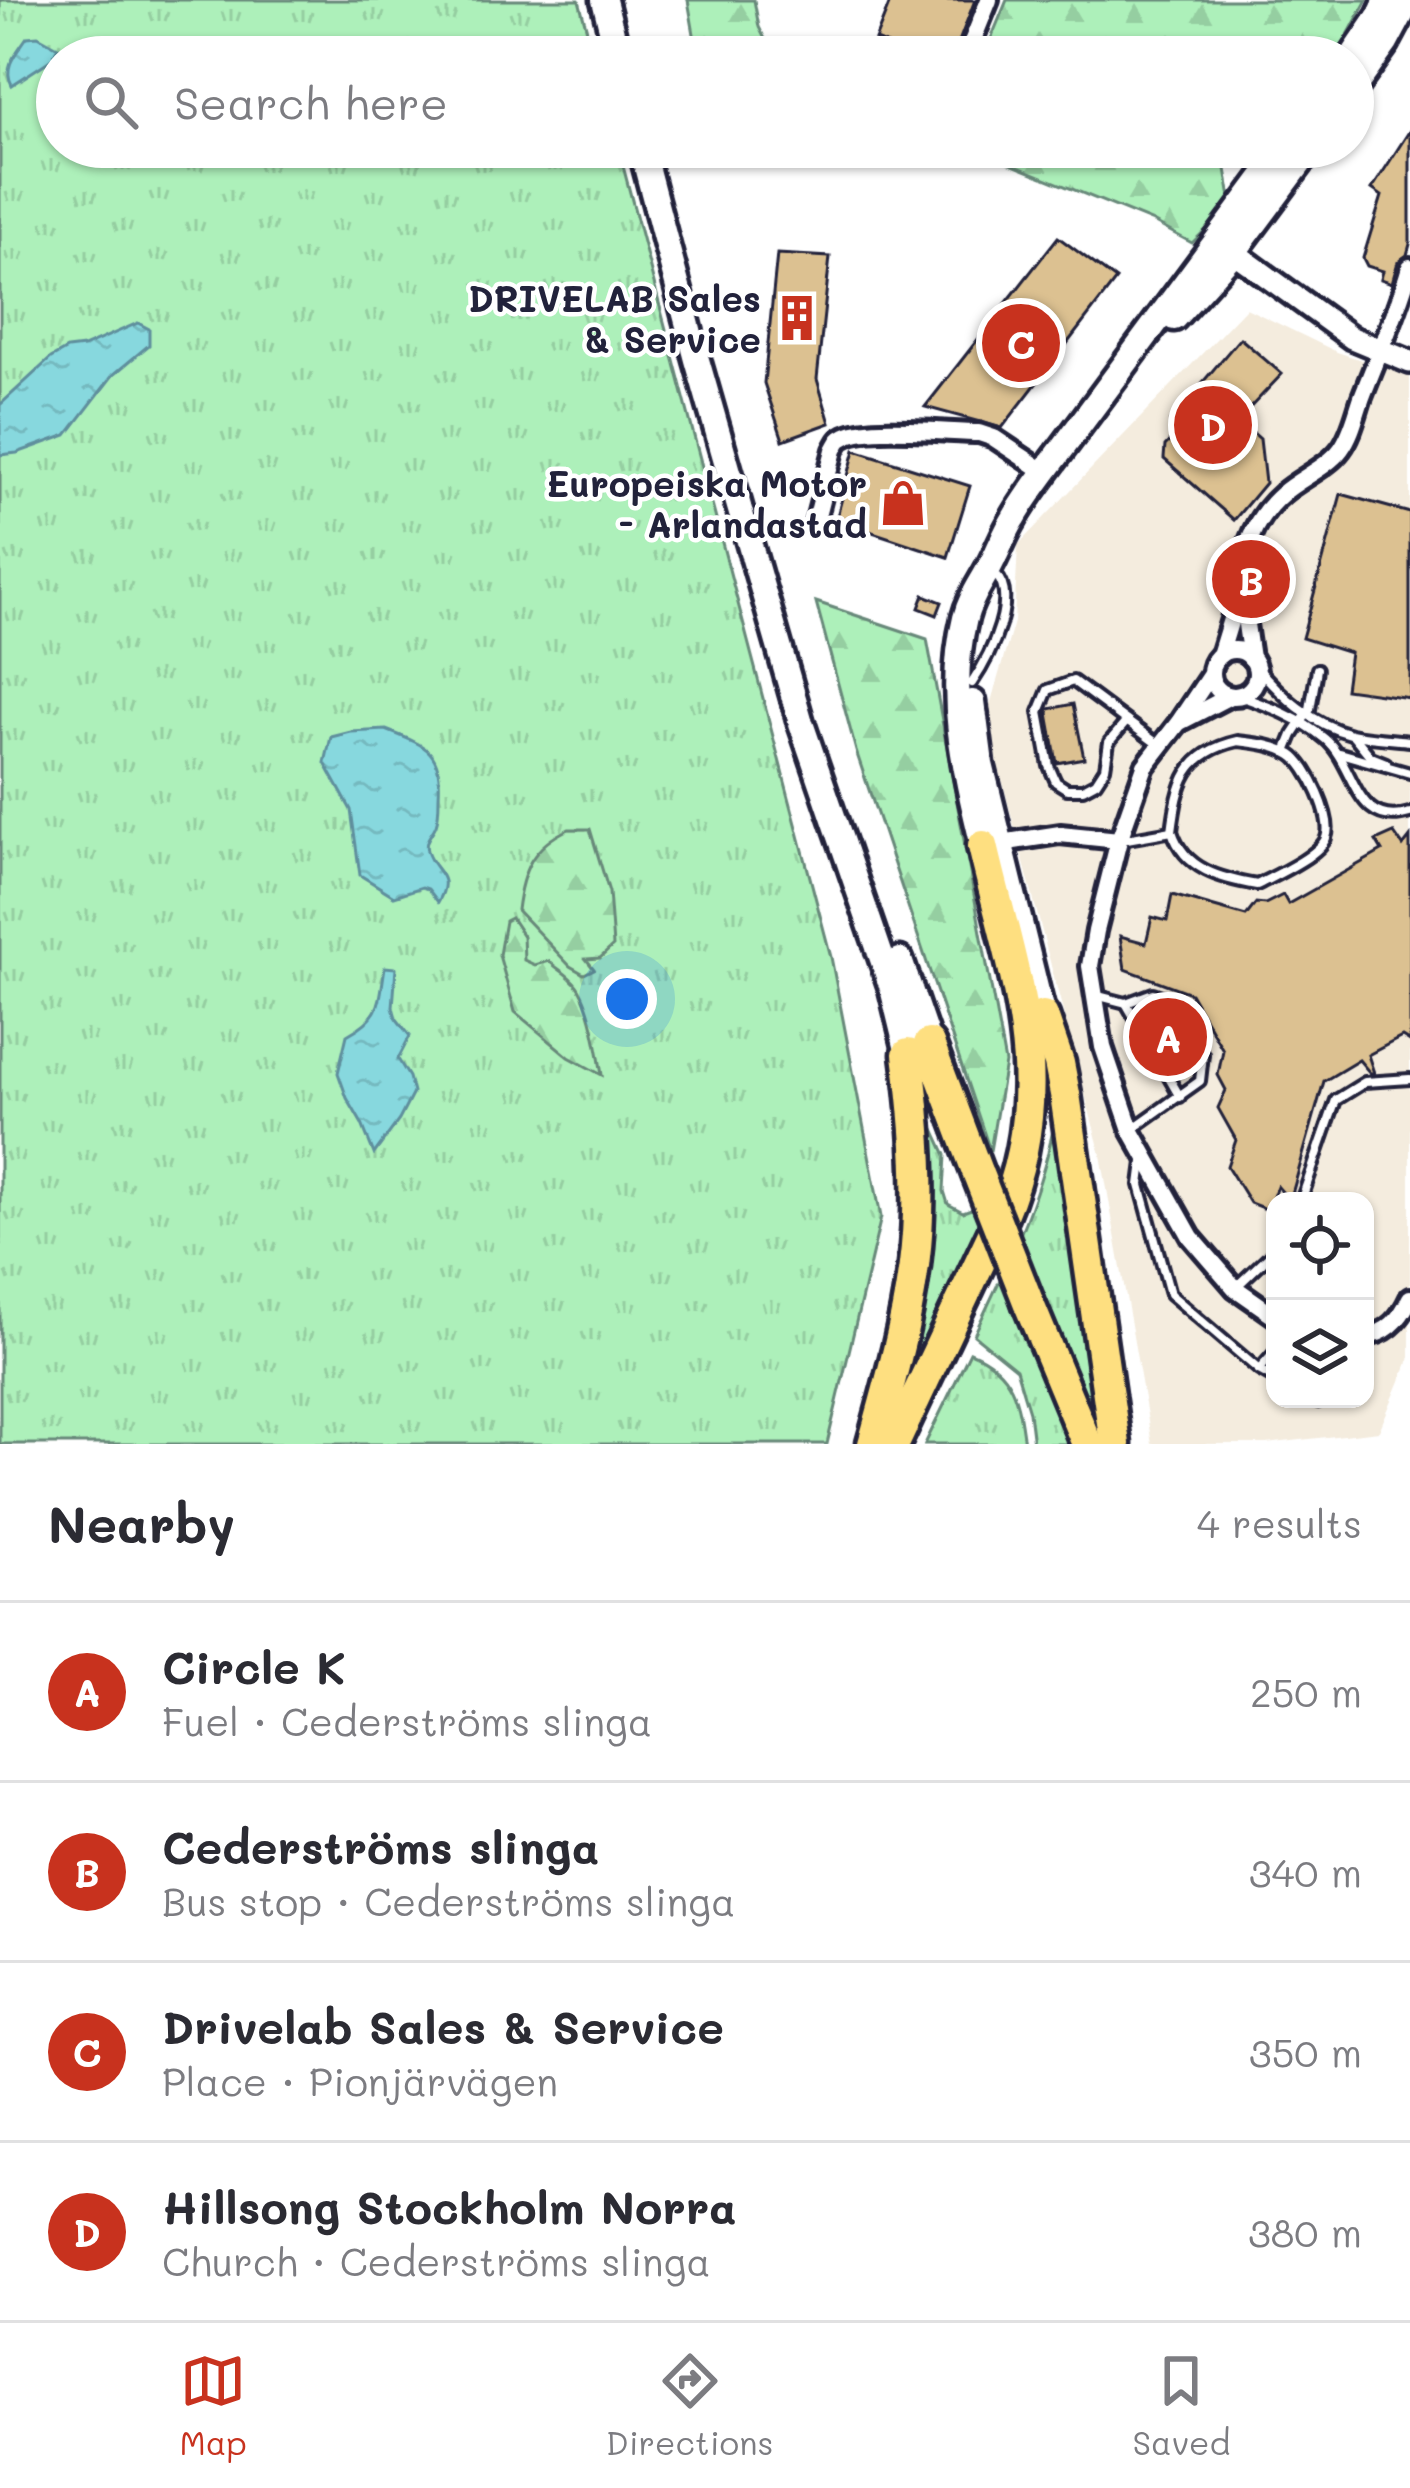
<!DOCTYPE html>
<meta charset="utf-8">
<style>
body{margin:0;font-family:Mali,sans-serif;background:#f2f2f3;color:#2b2b33}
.controls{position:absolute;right:36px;bottom:36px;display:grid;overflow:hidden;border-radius:24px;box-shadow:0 3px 9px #0004}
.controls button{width:108px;height:108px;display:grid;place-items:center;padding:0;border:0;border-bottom:3px solid #e1e1e2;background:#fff;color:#2b2b33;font:60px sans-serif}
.you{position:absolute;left:627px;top:999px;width:42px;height:42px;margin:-30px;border:9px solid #fff;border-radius:50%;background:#1a73e8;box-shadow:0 0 0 18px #1a73e833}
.badge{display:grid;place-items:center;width:78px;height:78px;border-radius:50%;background:#c8321e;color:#fff;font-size:39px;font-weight:700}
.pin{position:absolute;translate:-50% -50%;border:6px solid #fff;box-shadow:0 3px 12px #0006}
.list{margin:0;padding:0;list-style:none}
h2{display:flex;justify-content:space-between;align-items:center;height:156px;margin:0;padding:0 48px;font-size:51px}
h2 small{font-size:39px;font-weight:400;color:#7c7c81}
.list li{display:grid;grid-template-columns:78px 1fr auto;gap:36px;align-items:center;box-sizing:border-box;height:180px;padding:0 48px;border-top:3px solid #e1e1e2}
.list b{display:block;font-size:45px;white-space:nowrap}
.list p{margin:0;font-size:39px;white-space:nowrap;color:#7c7c81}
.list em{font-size:39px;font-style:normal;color:#7c7c81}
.icon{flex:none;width:66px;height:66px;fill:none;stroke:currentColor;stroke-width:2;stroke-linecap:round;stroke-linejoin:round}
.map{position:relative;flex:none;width:1410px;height:1444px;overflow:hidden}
.search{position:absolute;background:#fff;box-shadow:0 3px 9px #0004;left:36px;right:36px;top:36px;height:132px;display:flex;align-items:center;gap:30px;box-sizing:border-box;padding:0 42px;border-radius:66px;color:#7c7c81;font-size:45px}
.sheet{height:876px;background:#fff}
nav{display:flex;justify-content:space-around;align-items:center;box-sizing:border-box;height:168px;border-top:3px solid #e1e1e2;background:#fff;font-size:33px;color:#7c7c81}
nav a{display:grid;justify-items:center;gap:6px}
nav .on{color:#c8321e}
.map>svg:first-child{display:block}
.built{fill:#f4ecde;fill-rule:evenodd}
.grass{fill:url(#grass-tufts);stroke:#68897a;stroke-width:3}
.forest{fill:url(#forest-firs);stroke:#68897a;stroke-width:3}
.water{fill:url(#water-ripples);stroke:#5f8f9d;stroke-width:3}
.building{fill:#dcc191;stroke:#22223b;stroke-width:3}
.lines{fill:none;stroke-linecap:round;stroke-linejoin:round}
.service-casing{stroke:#22223b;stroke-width:16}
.minor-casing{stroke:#22223b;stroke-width:26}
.tertiary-casing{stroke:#22223b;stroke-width:30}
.secondary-casing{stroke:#22223b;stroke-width:33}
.motorway-casing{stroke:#22223b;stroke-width:39}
.service{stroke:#fff;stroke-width:8}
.minor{stroke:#fff;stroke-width:16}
.tertiary{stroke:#fff;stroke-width:21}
.secondary{stroke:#fff;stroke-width:24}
.motorway{stroke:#fedf80;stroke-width:30}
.motorway-bridge-casing{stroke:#22223b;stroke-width:39;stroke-linecap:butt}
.motorway-bridge{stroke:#fedf80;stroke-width:30}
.labels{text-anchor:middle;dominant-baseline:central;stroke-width:9;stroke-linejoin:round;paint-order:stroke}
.poi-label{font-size:36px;font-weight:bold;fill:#22223b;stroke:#fff;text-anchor:end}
</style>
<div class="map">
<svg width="1410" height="1444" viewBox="0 0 1410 1444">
<defs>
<pattern id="grass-tufts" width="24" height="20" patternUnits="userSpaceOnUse" patternTransform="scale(3)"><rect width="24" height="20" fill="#adf0ba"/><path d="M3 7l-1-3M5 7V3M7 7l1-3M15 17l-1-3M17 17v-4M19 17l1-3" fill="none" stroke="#95cea1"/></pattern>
<pattern id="forest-firs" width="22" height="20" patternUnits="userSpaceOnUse" patternTransform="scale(3)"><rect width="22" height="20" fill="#adf0ba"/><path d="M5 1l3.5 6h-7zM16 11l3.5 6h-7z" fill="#95cea1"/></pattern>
<pattern id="water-ripples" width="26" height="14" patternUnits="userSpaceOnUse" patternTransform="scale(3)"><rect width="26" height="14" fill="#87d8de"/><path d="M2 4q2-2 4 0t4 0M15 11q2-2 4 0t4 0" fill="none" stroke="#74b9bf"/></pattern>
</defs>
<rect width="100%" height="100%" fill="#fff"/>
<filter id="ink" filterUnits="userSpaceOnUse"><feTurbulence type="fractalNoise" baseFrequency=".00833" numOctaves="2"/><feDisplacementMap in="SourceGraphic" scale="24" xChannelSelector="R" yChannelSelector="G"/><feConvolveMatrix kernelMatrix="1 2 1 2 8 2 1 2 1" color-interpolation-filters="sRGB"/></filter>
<g filter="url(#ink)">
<!-- built -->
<path class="built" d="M1246 308 1337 352 1410 376V1357L1379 1431 1266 1444H1152L1101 1155 986 719 1014 622 1018 545ZM1275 1201H1365V1399H1275Z"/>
<!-- grass -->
<g class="grass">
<polygon points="0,0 579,0 594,57 57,57 57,147 618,147 831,957 881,1217 827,1444 0,1444"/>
<polygon points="924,1107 946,1155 944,1191 948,1204 963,1212 974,1208 985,1238 883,1444"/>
<path d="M1055 1119 1102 1444H1033L1029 1412 1016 1369 974 1335C1007 1265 1042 1196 1055 1119Z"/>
<path d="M970 1352C1014 1370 1018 1400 1024 1444H925Z"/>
</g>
<!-- forest -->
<g class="forest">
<polygon points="688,0 754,0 759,27 774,57 698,57"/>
<polygon points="1007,0 1367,0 1336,57 991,57 993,53 988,46"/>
<polygon points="988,147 1239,147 1225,163 1232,204 1192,243 1151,221 1008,163"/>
<polygon points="816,602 927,639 1005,1063 990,1151 856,751"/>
<path d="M569 829H590L609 892 613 946 600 958 586 959 594 969 584 974 570 966 517 910C522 870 532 846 569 829Z"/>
<path d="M511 918 523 936 524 960 535 965 549 961C557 969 565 972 572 980 590 995 598 1051 602 1075L569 1057 515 1012 499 955 505 921Z"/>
</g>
<!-- water -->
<g class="water">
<path d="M38 36 58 47 52 59 12 85C2 67 17 52 27 37Z"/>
<polygon points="138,323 149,329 149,345 113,375 67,435 17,453 0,455 0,405 51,358 67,349 83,347"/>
<path d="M386 730C427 746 442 750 439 796 439 805 439 817 436 825 432 835 424 839 427 851 433 873 455 874 438 902L428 889 422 887 394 896 360 875 351 810 325 763 331 737 351 732Z"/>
<path d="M385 967 396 968 393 1007 396 1018 410 1036 398 1059 409 1077 413 1093 399 1120 374 1154 362 1124 347 1098 338 1073 347 1035C382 1016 379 1004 385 967Z"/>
</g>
<!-- building -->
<g class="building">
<polygon points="891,0 975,0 953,57 918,57 875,40"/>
<polygon points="1410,130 1410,244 1407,255 1398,262 1392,283 1381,279 1383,271 1367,266 1363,258 1382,196 1372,189"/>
<polygon points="1058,237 1116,280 1002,428 925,407"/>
<polygon points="777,254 830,257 817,379 830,423 783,440 764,383"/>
<polygon points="1240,338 1282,374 1245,413 1251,420 1251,431 1260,439 1265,483 1234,520 1164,459 1165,446 1180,430 1170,421"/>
<polygon points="855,450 970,486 948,557 836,520"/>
<polygon points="1341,494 1410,513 1410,698 1345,689 1350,653 1302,638"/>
<polygon points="924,595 942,602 937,615 919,608"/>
<polygon points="1073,704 1084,758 1057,763 1048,713 1049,709"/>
<polygon points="1394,833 1403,846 1410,837 1410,1042 1402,1037 1368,1055 1374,1073 1370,1073 1359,1060 1324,1081 1290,1201 1277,1186 1268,1210 1250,1203 1227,1166 1236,1140 1218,1108 1226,1090 1218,1075 1223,1050 1190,993 1125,969 1120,936 1146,943 1152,917 1167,921 1172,895 1246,916 1256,903 1265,904 1283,895 1288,904 1382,851 1376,841"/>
<polygon points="1153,1002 1162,1005 1194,1062 1193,1069 1179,1077 1139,1007"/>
</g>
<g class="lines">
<defs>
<g id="service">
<path d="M1255 665C1281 695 1311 724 1351 734 1370 738 1391 739 1410 741"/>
<path d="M972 683C989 658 1023 592 991 571"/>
<path d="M1239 696C1269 706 1300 718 1325 739 1356 765 1354 830 1410 813"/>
<polyline points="1127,721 1109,742 1105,768 1096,782 1083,789 1067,789 1056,782 1049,766 1039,712 1048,690 1073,681 1159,745"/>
<polyline points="1353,735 1371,757 1386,763"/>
<path d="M1238 741C1256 743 1276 745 1292 755 1308 765 1334 819 1326 838 1319 856 1274 876 1257 885 1222 879 1184 870 1172 831 1178 783 1185 753 1238 741Z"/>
<polyline points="1286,752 1293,735 1310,709 1317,669"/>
<polyline points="1340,753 1410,773"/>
<polyline points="1121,840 1172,831"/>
<polyline points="1095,995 1126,1003 1153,993 1170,999 1203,1054 1200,1081 1131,1130"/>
<polyline points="1126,1003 1180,1097"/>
<polyline points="1143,1162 1140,1185 1170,1294 1259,1370 1275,1352"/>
<polyline points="1301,1201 1336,1100 1365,1082 1410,1079"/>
<polyline points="1236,1287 1275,1250"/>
<polyline points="1259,1370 1275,1379"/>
<polyline points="1313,1399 1318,1402 1322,1399"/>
</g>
<g id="minor">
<polyline points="966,57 989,0"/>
<path d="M815 524 834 450C839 441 838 440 846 436 869 424 950 433 979 433L994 438 1045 472"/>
<circle cx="1234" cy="673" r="23"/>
<polyline points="1220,655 1239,593"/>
<path d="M1251 658C1242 597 1229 540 1282 494 1300 478 1327 468 1341 449 1352 434 1356 414 1362 397 1379 353 1397 313 1410 267"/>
<polyline points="1211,674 1179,722 1145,766 1119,840 1096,931 1090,966 1103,1047 1131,1130 1191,1237 1235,1288 1275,1316"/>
<polyline points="1180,722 1230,696"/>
<polyline points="995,844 1060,834 1119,840"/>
<path d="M1365 1336C1388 1334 1401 1318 1410 1298"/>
</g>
<polyline id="tertiary" points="1221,243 1352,338 1410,362"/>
<g id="secondary">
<polyline points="604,0 618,57"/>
<polyline points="1352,57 1379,17 1387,0"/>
<polyline points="1353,89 1386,43 1409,0"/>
<polyline points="641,147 697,360 801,723 892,988 908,1054"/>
<polyline points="1174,318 1234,252 1312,147"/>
<polyline points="973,702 981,764 1043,1016"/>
<path d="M983 846C965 771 946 695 965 618 970 598 980 585 989 568 998 552 1004 534 1014 518 1023 502 1034 487 1045 472L1286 147"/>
<polyline points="900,960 929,1044"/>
</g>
<g id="motorway">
<polyline points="1043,1016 1059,1063 1065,1094 1115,1444"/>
<polyline points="929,1044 978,1174"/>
<polyline points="1029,1304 1087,1444"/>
<path d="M873 1444C894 1369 916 1292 918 1214 920 1160 915 1107 908 1054"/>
<path d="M894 1444 1002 1215C1058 1084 1013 975 983 846"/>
</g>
</defs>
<!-- service casing -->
<use href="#service" class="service-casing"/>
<!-- minor casing -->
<use href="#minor" class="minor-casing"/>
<!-- tertiary casing -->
<use href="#tertiary" class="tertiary-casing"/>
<!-- secondary casing -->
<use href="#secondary" class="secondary-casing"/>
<!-- motorway casing -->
<use href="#motorway" class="motorway-casing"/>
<!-- service -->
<use href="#service" class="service"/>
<!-- minor -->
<use href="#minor" class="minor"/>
<!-- tertiary -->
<use href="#tertiary" class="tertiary"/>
<!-- secondary -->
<use href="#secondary" class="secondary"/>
<!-- motorway -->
<use href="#motorway" class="motorway"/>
<defs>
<polyline id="motorway-bridge" points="978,1174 1029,1304"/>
</defs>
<!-- motorway-bridge casing -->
<use href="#motorway-bridge" class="motorway-bridge-casing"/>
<!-- motorway-bridge -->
<use href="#motorway-bridge" class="motorway-bridge"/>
</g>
</g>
<!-- icons -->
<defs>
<symbol id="building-bare" viewBox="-9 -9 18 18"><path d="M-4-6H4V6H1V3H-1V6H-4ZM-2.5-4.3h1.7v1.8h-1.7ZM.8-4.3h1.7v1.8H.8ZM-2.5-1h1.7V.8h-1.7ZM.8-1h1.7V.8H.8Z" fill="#c8321e" stroke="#fff" stroke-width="2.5" paint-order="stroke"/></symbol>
<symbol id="shop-bare" viewBox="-9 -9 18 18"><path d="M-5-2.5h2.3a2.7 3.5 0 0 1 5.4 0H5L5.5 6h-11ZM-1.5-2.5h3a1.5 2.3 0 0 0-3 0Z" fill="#c8321e" stroke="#fff" stroke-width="2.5" paint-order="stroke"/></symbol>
</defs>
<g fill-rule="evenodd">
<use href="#building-bare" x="764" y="285" width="66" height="66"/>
<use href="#shop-bare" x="870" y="470" width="66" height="66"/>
</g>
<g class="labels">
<!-- poi labels -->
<g class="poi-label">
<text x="761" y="297">DRIVELAB Sales<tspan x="761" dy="41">&amp; Service</tspan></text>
<text x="867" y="482">Europeiska Motor<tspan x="867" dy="41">- Arlandastad</tspan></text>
</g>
</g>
</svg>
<div class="controls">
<button><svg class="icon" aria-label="locate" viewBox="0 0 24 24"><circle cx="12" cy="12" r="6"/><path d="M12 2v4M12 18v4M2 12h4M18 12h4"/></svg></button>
<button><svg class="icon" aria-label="layers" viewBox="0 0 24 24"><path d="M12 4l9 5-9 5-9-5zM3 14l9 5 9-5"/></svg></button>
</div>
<div class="you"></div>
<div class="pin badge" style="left:1168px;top:1037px">A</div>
<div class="pin badge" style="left:1251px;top:579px">B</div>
<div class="pin badge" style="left:1021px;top:343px">C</div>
<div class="pin badge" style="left:1213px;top:425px">D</div>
<div class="search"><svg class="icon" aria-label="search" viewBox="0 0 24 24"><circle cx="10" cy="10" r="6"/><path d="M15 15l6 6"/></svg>Search here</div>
</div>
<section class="sheet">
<h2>Nearby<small>4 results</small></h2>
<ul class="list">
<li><span class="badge">A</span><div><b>Circle K</b><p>Fuel · Cederströms slinga</p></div><em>250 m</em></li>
<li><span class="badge">B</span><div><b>Cederströms slinga</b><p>Bus stop · Cederströms slinga</p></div><em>340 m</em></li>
<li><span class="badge">C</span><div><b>Drivelab Sales &amp; Service</b><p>Place · Pionjärvägen</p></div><em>350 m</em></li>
<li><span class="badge">D</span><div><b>Hillsong Stockholm Norra</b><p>Church · Cederströms slinga</p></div><em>380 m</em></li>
</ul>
</section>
<nav>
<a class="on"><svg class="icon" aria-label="map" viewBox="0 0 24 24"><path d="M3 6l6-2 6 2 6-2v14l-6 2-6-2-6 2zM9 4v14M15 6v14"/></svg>Map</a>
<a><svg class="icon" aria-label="directions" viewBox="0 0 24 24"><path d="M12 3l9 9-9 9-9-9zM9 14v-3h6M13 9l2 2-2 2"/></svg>Directions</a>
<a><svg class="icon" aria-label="saved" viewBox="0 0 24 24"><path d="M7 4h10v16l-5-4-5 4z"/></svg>Saved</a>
</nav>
